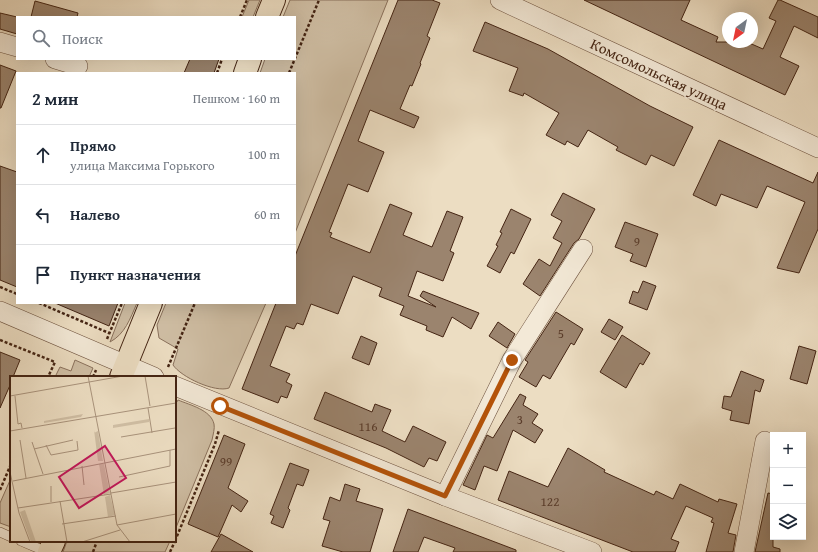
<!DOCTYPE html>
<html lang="ru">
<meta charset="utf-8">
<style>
body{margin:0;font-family:"Gentium Book Plus",serif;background:#f2f2f3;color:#1f2937}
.controls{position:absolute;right:12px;bottom:12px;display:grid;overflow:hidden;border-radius:0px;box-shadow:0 4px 16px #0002}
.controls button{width:36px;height:36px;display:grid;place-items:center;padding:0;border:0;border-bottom:1px solid #e0e1e3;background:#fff;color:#1f2937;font:20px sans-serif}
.compass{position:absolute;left:722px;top:12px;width:36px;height:36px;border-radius:50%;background:#fff;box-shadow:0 4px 16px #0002;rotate:213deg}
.stop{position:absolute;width:12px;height:12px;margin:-9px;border:3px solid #b45309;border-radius:50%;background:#fff}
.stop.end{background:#b45309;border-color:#fff;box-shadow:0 1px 4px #0008}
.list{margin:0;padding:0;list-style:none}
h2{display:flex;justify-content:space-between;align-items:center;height:52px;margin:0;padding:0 16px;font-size:17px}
h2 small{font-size:13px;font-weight:400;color:#747a83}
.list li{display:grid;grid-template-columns:26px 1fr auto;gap:12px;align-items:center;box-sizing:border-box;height:60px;padding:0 16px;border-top:1px solid #e0e1e3}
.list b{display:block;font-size:15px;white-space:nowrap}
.list p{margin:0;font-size:13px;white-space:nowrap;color:#747a83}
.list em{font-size:13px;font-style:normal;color:#747a83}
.icon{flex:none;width:22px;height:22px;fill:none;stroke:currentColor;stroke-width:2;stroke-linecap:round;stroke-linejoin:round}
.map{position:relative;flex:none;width:818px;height:552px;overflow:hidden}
.search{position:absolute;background:#fff;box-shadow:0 4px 16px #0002;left:16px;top:16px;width:280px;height:44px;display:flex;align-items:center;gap:10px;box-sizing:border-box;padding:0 14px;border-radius:0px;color:#747a83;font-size:15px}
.panel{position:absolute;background:#fff;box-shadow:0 4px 16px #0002;left:16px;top:72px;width:280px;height:232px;border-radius:0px}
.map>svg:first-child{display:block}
.green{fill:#cfbea4;stroke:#8a715c}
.building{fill:#9b846e;stroke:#442413}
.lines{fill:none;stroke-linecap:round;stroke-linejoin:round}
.service-casing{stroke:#6e523f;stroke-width:10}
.minor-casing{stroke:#6e523f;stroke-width:20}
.primary-casing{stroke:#442413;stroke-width:24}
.path{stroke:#442413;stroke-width:2.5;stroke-dasharray:3 2;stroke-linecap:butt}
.service{stroke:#f3e9d7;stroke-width:9}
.minor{stroke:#f3e9d7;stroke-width:19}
.primary{stroke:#ecddc2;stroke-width:22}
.route{stroke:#b45309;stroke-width:5}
.labels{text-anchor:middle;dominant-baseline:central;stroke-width:3;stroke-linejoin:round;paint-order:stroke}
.number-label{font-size:13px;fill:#5a3c2a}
.street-label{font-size:15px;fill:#442413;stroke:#f3e9d7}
.inset-road{fill:none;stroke:#a9937c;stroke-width:1}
.view{fill:#c2185b;fill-opacity:0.15;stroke:#c2185b;stroke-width:2}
.inset-edge{fill:none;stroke:#442413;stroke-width:2}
</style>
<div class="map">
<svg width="818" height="552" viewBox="0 0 818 552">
<rect width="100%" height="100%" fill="#ecddc2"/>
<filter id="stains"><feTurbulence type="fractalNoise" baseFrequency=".005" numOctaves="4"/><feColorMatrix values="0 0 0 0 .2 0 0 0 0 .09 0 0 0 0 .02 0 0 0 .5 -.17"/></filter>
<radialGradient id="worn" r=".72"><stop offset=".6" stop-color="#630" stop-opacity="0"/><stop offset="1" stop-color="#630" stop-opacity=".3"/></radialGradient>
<!-- green -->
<g class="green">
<polygon points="249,0 260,0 253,17 242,17"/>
<polygon points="290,0 388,0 295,233 295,73 260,73 265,59 295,59 295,17 283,17"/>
<path d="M125 303H137C130 319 125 334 110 342Z"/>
<path d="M166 303H266L229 388C215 393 181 377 173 365L178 349 159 338 157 325Z"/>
<polygon points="75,360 93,368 89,377 55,377 60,367 71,371"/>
<path d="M178 400C190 405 211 410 214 424 215 428 213 435 212 440L175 530V405Z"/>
<polygon points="11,478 11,527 0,523 0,503"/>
<polygon points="67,541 170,541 165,552 63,552"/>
</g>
<!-- building -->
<g class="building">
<polygon points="398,0 432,0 440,3 427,36 430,38 420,63 421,64 412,86 410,85 400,109 419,117 414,128 370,110 358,141 384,152 368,192 348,184 329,232 332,233 330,237 370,253 390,204 412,213 403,235 432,247 447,211 463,217 450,251 454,253 443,281 417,271 408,296 436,307 420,296 423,291 479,313 471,329 452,317 443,337 426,330 427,326 400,315 404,306 379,296 382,288 353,276 338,314 311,304 303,325 297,323 294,329 286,326 270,366 290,374 286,382 292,385 287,398 281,396 278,403 242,389 276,303 295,303 295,256"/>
<polygon points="584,0 690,0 681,20 718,37 716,42 747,42 763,49 776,21 769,18 778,0 780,0 818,17 818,38 794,26 780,57 799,66 785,95"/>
<polygon points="35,1 78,13 77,17 31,17"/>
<polygon points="0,13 17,17 17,34 0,29"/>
<polygon points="485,22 548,49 650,106 693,127 674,166 651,155 646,165 616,150 618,147 588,130 578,147 567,141 565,145 546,135 559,113 524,93 523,96 509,91 518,68 473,51"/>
<polygon points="190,59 219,59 214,73 184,73"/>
<polygon points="0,65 16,71 1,108 0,108"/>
<polygon points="719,140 813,183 818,172 818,229 799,273 777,268 805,202 767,186 757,208 721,194 716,206 693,195"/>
<polygon points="0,166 17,172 17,287 0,280"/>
<polygon points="563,193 595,209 579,239 574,243 540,296 523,284 539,259 550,266 562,243 553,238 562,221 551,215"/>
<polygon points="511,209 531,219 514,254 511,252 500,273 487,266 498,246 496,245 502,233 500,232"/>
<polygon points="625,222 658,234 646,267 630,261 633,254 615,247"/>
<polygon points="643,281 656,286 647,310 629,303 633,291 638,293"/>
<polygon points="55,303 118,303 109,326"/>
<polygon points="556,312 583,329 574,345 571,343 550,379 543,375 536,387 519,377 528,362 525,360"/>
<polygon points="609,319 623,327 615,340 601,332"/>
<polygon points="498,322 515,334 507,348 489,336"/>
<polygon points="622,335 650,353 643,365 640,363 626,388 600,372"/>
<polygon points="361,336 377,343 369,365 352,358"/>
<polygon points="799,346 816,351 807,384 790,379"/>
<polygon points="0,352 20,360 13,377 11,377 11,383 0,408"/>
<polygon points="741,371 764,380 760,392 755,390 749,424 730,420 732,411 722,408 724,396 731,397"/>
<polygon points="325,392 372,412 375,404 391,410 382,431 405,442 413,426 446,442 437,461 429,458 424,467 386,448 314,419"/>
<polygon points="520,394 526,397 523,405 538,414 532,423 543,430 535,443 513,430 497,471 484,466 475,490 463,485 487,435 493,438"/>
<polygon points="224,435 245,444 228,488 248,501 241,512 232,505 218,537 188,524"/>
<polygon points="568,448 605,470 604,472 654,495 656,491 673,499 680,484 718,502 719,499 737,504 728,533 736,535 733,552 706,552 714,523 711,522 713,518 686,506 671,539 679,542 675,552 633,552 498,500 509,471 548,487"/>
<polygon points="290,463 309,470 303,486 297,484 288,508 290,510 283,528 271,523 274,516 270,514"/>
<polygon points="345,484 360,489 356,501 383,509 370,552 343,552 322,546 330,521 323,519 330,497 340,501"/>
<polygon points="768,493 773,494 773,547 780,549 780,552 755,552"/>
<polygon points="408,509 516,550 516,552 453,552 455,548 424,537 418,552 393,552"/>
<polygon points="221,534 253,552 211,552"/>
</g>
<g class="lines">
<defs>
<g id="service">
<polyline points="0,532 11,537"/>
<polyline points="21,541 47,552"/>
</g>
<g id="minor">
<polyline points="500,0 818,148"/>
<polyline points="0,42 17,47"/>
<polyline points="55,59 78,66"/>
<polyline points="0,311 154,377"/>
<polyline points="175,386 445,496 592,552"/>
<polyline points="445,496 512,360 583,249"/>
<polyline points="744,552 765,441"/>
</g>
<g id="primary">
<polyline points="267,17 274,0"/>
<polyline points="245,73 250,59"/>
<polyline points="121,377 151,303"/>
<polyline points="49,552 54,541"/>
</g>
</defs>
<!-- service casing -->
<use href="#service" class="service-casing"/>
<!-- minor casing -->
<use href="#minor" class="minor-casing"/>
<!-- primary casing -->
<use href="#primary" class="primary-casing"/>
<!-- path -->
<g class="path">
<polyline points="240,17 247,0"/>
<polyline points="217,73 222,59"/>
<polyline points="289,73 319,0"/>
<polyline points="0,287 17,294"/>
<polyline points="39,303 109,333"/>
<polyline points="107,339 122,303"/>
<polyline points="0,340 55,362 48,377"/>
<polyline points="168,367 195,303"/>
<polyline points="93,377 96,370"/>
<polyline points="0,490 11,464"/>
<polyline points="175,541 215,444 219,430"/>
<polyline points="93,552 97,541"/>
<polyline points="170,552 175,541"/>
</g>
<!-- service -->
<use href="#service" class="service"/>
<!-- minor -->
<use href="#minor" class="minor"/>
<!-- primary -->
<use href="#primary" class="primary"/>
</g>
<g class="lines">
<!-- route -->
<polyline class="route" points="220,406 445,496 512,360"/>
</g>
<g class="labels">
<!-- number labels -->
<g class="number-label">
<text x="637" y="241">9</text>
<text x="561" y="333">5</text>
<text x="520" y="419">3</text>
<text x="368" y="426">116</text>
<text x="226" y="461">99</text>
<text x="550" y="501">122</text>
</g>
<!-- street labels -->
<g class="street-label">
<text transform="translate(659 74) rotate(25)">Комсомольская улица</text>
</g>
</g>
<!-- overview -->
<g transform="translate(10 376)">
<rect width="166" height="166" fill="#ecddc2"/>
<path d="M73 38 71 41 34 47V45ZM139 43V46L103 52V49ZM84 54V57L88 55 93 85H88ZM89 88H94L100 117 94 119ZM100 119 105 139 98 141 95 121ZM15 134 26 166H21L10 136Z" fill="#cfbea4"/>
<path class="inset-road" d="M78 0 107 149 120 166M135 0 140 30M0 20 113 0M5 20 8 48 11 47 12 52M138 32 142 57M0 55 166 27M111 61 165 52M10 64 16 102M22 66 33 98M36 69 41 79 68 74 67 65M24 73 63 64M72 90 74 109M0 96 9 137 20 166M109 101 160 90V74M3 105 166 73M41 110V126M101 117 166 106M50 125 57 166M8 132 101 118M52 148 106 140M107 149 166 138M72 166 110 154"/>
<path class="view" d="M95 70 116 102 69 132 49 101Z"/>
<rect width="166" height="166" class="inset-edge"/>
</g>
<rect width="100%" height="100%" filter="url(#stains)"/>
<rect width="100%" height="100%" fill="url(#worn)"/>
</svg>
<div class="controls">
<button>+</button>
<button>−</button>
<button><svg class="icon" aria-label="layers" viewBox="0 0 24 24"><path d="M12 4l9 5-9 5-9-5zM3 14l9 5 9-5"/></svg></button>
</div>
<svg class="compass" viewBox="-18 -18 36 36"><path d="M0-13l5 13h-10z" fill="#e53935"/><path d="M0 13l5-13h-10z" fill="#747a83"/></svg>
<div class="stop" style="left:220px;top:406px"></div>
<div class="stop end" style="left:512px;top:360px"></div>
<div class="search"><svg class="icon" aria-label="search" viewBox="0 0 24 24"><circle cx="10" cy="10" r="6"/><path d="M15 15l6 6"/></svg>Поиск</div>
<section class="panel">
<h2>2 мин<small>Пешком · 160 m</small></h2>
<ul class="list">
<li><svg class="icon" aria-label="ahead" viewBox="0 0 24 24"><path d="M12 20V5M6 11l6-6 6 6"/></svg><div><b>Прямо</b><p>улица Максима Горького</p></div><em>100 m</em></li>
<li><svg class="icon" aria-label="left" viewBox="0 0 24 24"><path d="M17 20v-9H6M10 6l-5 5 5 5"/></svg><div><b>Налево</b></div><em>60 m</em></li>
<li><svg class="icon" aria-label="arrive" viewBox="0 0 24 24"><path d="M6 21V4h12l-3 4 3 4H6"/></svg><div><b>Пункт назначения</b></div></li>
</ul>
</section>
</div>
